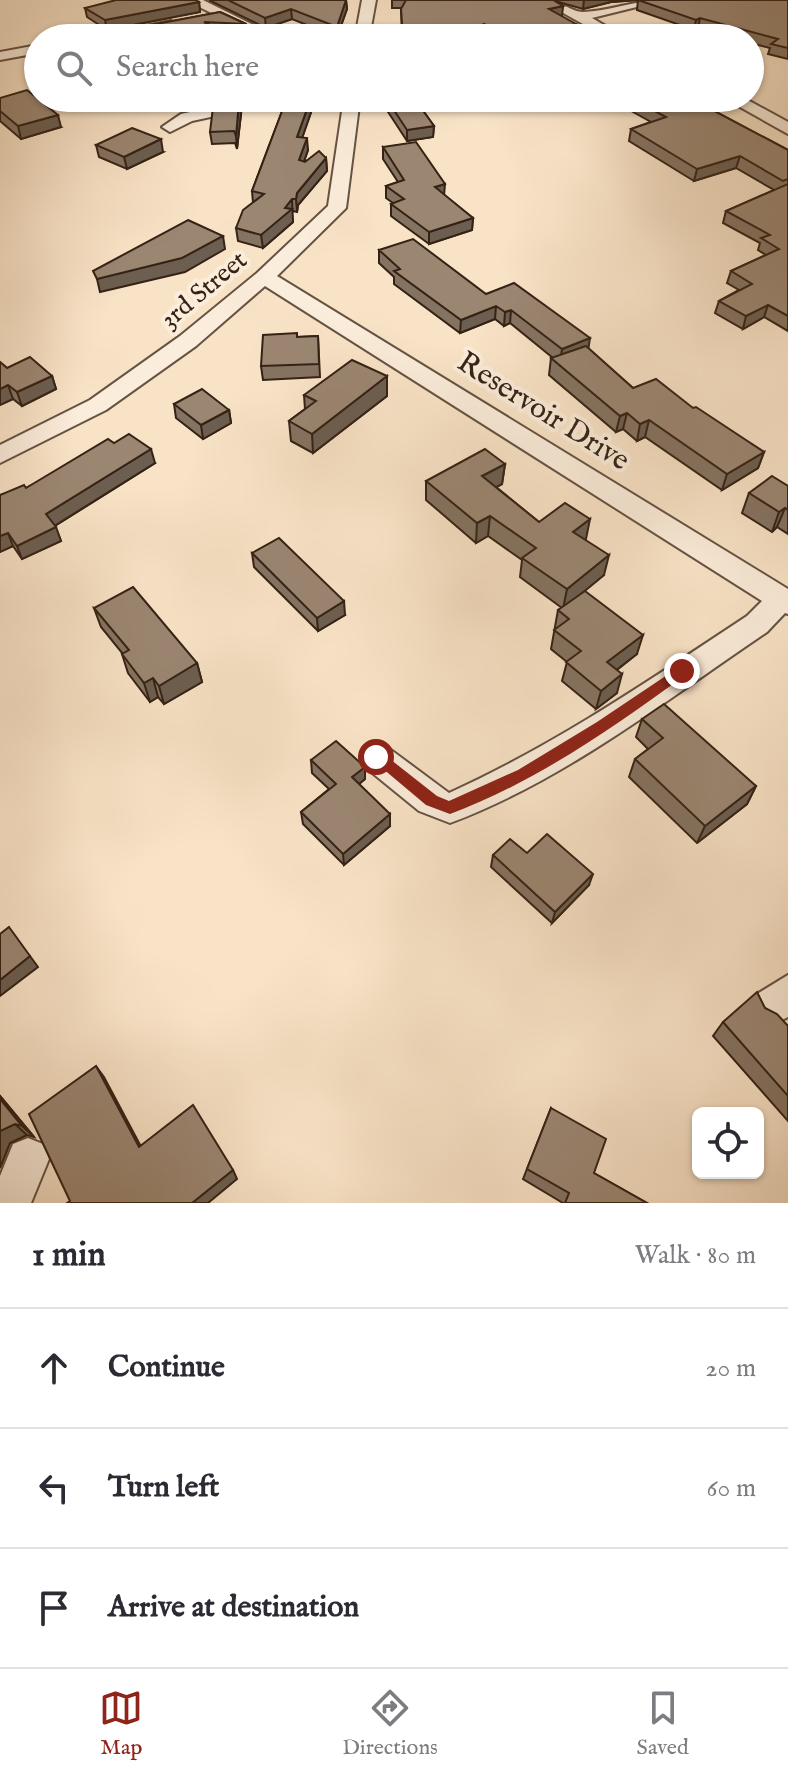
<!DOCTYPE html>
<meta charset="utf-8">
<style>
body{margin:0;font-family:"IM FELL English",serif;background:#f7f7f7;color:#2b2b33}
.controls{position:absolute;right:24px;bottom:24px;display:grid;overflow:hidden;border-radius:12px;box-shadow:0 2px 6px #0004}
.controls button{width:72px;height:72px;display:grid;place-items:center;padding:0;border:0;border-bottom:2px solid #e1e1e2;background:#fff;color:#2b2b33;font:40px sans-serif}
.stop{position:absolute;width:24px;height:24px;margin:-18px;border:6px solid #8f2418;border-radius:50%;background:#fff}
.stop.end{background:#8f2418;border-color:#fff;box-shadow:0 2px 8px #0008}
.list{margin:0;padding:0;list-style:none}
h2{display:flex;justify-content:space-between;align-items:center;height:104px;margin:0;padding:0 32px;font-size:34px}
h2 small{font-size:26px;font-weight:400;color:#7c7c81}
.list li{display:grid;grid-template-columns:52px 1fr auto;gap:24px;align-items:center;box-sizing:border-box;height:120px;padding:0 32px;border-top:2px solid #e1e1e2}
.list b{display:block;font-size:30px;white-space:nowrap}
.list em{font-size:26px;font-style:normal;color:#7c7c81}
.icon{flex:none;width:44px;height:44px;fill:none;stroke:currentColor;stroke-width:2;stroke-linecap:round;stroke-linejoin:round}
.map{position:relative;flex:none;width:788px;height:1203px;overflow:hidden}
.search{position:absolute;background:#fff;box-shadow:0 2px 6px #0004;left:24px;right:24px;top:24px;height:88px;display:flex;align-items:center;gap:20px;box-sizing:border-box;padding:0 28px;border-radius:44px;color:#7c7c81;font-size:30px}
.sheet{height:464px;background:#fff}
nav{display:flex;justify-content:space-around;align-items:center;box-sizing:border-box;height:112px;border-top:2px solid #e1e1e2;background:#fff;font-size:22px;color:#7c7c81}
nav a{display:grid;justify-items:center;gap:4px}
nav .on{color:#8f2418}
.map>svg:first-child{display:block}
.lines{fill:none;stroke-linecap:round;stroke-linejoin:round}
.minor-casing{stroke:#665242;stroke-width:4}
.minor{fill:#fbeddb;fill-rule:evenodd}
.wall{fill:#857362;stroke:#352215;stroke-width:2}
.shaded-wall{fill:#6c5e50;stroke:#352215;stroke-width:2}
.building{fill:#9b8672;stroke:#352215;stroke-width:2}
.route{fill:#8f2418}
.labels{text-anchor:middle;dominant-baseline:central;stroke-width:8;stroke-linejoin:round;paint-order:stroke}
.far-street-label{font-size:26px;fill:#352215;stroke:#fbeddb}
.street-label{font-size:30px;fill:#352215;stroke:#fbeddb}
</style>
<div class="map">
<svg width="788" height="1203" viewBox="0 0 788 1203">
<rect width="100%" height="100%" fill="#f9e3c7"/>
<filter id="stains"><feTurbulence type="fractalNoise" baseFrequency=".0025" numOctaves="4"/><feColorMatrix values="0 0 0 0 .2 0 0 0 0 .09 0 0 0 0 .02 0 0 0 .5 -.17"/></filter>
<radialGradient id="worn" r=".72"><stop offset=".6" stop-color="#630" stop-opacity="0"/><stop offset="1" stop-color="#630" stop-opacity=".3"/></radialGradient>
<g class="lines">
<defs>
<g id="minor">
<polygon points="185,0 203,0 280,38 262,38"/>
<polygon points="362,0 376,0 369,38 355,38"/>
<path d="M540 0C560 0 572 12 583 12 610 11 634 0 661 1L592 18 626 38H608Z"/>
<polygon points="171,21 178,25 176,28 126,38 97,38 104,34"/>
<polygon points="38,45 38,53 0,60 0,52"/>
<polygon points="254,98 284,98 276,103 192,121 170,132 162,127 181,114"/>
<path d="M344 98H360L346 208 277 276 788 589V614L785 613 767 632C666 700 565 780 450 823L419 811 365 767 360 757 365 747 376 743 387 747 449 793C555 745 650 680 747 616L762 601 265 286 196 346 106 410 0 463V445L90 400 180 336 257 273 328 206Z"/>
<polygon points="724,98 744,98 788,122 788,134"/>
<polygon points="788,975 788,1017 770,1026 757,1020 751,1007 757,994"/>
<polygon points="28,1138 43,1144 49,1159 31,1203 0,1203 0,1176 13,1144"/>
</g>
</defs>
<!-- minor casing -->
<use href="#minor" class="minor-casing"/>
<!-- minor -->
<use href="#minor" class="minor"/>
</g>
<!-- wall -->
<g class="wall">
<polygon points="209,0 346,0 347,9 337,37 292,19 266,28"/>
<polygon points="392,0 788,0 788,59 768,54 770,48 750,43 750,38 733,38 698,28 694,30 637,10 638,0 611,2 583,9 555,1 563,6 561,16 574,34 556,38 490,38 484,34 476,38 402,38 401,8 392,8"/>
<polygon points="199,2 200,12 107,30 87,17 85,8"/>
<polygon points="220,12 246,24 247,34 226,33 236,38 137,38 135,28"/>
<polygon points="0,98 61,127 21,139 0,121"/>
<polygon points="287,98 316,98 302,138 308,150 304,161 326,158 327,171 298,205 297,212 293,211 292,213 293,222 263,248 238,241 236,228 253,203 252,191"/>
<polygon points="379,98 414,98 434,126 433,137 407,141"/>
<polygon points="608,98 690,98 788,150 788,331 764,317 743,329 715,313 719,301 739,290 727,283 731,271 766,255 758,250 760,243 723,223 726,211 774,190 736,168 694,181 629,141 631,129 651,122"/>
<polygon points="241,114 237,149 235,143 212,144 210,132"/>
<polygon points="96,145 163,152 127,169 99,157"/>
<polygon points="383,147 473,218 472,230 429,244 391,216 391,204 393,203 386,198 386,186 398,182 383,159"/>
<polygon points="379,250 486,294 588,348 633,388 693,408 764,452 758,468 722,490 645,437 637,441 623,429 616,432 549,375 551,358 553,358 510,323 504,326 495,319 460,333 394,284 394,277 379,263"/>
<polygon points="318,336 320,377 263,380 261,366 297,337"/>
<polygon points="0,362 7,368 52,376 56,389 22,406 13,399 0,405"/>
<polygon points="387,376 387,396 313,453 291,441 289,421 305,409 304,395"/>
<polygon points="174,404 229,410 231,423 203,439 176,418"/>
<polygon points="114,443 155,463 55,526 61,541 22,559 13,546 0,552 0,495 26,488"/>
<polygon points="505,464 502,484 496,487 539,522 586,539 585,539 604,575 578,596 637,654 617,670 617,693 596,709 562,681 567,662 551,649 558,610 562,608 520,577 522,560 488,536 476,543 426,500 426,481"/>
<polygon points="788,486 788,534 777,527 772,532 742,513 749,493"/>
<polygon points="252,553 345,615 318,631 254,567"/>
<polygon points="94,608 197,663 202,682 164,704 158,697 150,702 128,673 122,654 123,654 101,627"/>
<polygon points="642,719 756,786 747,804 697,843 629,777 635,759 648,749 636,737"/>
<polygon points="311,760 365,767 365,779 359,784 390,826 344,865 303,824 301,812 329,789 312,773"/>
<polygon points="527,853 589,885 552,923 491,867 493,855"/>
<polygon points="765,1008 788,1026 788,1121 713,1036 723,1022"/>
<polygon points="0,1096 34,1137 27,1135 10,1143 0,1168"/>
<polygon points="551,1108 594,1173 647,1203 563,1203 523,1179"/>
</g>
<!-- shaded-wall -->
<g class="shaded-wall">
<polygon points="346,0 347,9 337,37 337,27"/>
<polygon points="584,0 639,0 611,2 583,9"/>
<polygon points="199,2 200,12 107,30 105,20"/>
<polygon points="563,6 562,16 548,20 549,9"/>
<polygon points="291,9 292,19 266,28 265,18"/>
<polygon points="700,18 698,28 694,30 696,20"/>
<polygon points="484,24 484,34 476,38 455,38"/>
<polygon points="576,24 574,34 556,38 508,38"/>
<polygon points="217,98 241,98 217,103"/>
<polygon points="311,98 316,98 298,150 297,137"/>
<polygon points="239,102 241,114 237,149 236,136"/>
<polygon points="58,115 61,127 21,139 18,126"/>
<polygon points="434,126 433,137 407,141 407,130"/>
<polygon points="307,138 308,150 300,173 299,160"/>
<polygon points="161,139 163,152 127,169 124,157"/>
<polygon points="740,156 736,168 694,181 697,169"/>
<polygon points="326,158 327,171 298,205 297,212 296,199 297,193"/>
<polygon points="445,184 444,196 435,187"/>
<polygon points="292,199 293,222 263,248 261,235"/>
<polygon points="473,218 472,230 429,244 429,232"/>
<polygon points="223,236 225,249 185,272 100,292 97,279"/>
<polygon points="768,305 764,317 743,329 746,316"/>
<polygon points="496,306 495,319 460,333 461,320"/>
<polygon points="511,310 510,323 504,326 505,312"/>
<polygon points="590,338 588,351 560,363 562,349"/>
<polygon points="52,376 56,389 22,406 17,392"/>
<polygon points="387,376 387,396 313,453 312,434"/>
<polygon points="8,385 13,399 0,405 0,389"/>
<polygon points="229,410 231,423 203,439 201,425"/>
<polygon points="627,413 623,429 616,432 620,416"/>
<polygon points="649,420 645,437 637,441 640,424"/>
<polygon points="151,449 155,463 51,528 46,514"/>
<polygon points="764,452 758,468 722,490 727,474"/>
<polygon points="505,464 502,484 480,496 482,476"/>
<polygon points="785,508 777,527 772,532 779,512"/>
<polygon points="490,516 488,536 476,543 477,523"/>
<polygon points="590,519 586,539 569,551 573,532"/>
<polygon points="56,527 61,541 22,559 17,546"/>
<polygon points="8,533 13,546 0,552 0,536"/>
<polygon points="609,555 604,575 563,609 567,589"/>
<polygon points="344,601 345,615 318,631 317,618"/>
<polygon points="643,635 637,654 602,681 607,662"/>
<polygon points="197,663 202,682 164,704 159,686"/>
<polygon points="622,674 617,693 596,709 601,691"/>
<polygon points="153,678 158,697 150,702 144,683"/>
<polygon points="365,767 365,779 353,789 352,777"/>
<polygon points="756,786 747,804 697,843 705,826"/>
<polygon points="390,814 390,826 344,865 343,854"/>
<polygon points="593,874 589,885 552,923 555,912"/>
<polygon points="30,956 38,967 0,996 0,980"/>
<polygon points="96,1066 104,1077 146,1156 139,1147"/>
<polygon points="0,1096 34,1137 22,1126 0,1099"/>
<polygon points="15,1124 27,1135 10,1143 0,1168 0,1131"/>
<polygon points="233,1170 237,1179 208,1203 192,1203"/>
</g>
<!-- building -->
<g class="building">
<polygon points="116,0 196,0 199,2 105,20 85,8"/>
<polygon points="228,0 346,0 337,27 291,9 265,18"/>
<polygon points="406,0 553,0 563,6 549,9 576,24 508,38 484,24 455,38 403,38 401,9"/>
<polygon points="638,0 788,0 788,48 771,44 778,39 700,18 696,20"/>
<polygon points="220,12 246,24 204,22 236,38 150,38 135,28"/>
<polygon points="27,90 58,115 18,126 0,111 0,98"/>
<polygon points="287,98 311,98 297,137 307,138 299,160 305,162 319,151 326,158 297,193 296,199 292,199 285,208 292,209 261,235 236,228 243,210 264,194 252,191"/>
<polygon points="386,98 414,98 434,126 407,130"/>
<polygon points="631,98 690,98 788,150 788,179 783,181 740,156 697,169 631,129 666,117"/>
<polygon points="239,102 236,136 234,131 210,132 213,107"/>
<polygon points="132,128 161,139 124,157 96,145"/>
<polygon points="416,142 445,184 435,187 473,218 429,232 391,204 404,199 386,186 404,180 383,147"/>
<polygon points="788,184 788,316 768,305 746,316 719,301 752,284 731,271 779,249 761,238 770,235 726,211"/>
<polygon points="188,220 223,236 182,258 97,279 93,271"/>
<polygon points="413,239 486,294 514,283 590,338 562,349 511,310 505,312 496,306 461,320 394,271 400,269 379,250"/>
<polygon points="297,333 297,337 318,336 319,364 261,366 263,335"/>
<polygon points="586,346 633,388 656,379 693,408 696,407 764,452 727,474 649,420 640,424 627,413 620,416 551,358"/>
<polygon points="30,357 52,376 17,392 8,385 0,389 0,362 7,368"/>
<polygon points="352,360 387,376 312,434 289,421 316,401 304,395"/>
<polygon points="202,389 229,410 201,425 174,404"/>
<polygon points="129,434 151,449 46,514 56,527 17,546 8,533 0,536 0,495 24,485 26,488 108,439 114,443"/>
<polygon points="485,449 505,464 482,476 539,522 565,503 590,519 573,532 609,555 567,589 522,558 536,548 490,516 477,523 426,481"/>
<polygon points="772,476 788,486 788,510 785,508 779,512 749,493"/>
<polygon points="279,538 344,601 317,618 252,553"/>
<polygon points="133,587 197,663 159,686 153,678 144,683 122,654 129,650 94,608"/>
<polygon points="585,591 643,635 607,662 622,674 601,691 566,662 581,651 554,630 569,619 558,610"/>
<polygon points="664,704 756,786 705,826 635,759 663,738 642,719"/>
<polygon points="336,741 365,767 352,777 390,814 343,854 301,812 336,784 311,760"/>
<polygon points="547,834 593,874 555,912 493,855 510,839 527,853"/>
<polygon points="9,927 30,956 0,980 0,934"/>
<polygon points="757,992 765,1008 777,1014 788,1026 788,1096 723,1022"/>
<polygon points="96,1066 139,1147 193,1105 233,1170 192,1203 67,1203 70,1201 29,1114"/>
<polygon points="0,1099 22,1126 15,1124 0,1131"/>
<polygon points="551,1108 606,1139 594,1173 647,1203 565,1203 569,1193 527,1169"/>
</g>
<!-- route -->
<path class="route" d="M682 665 687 667V674C612 728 536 782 450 814L426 805 369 757 371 752H381L437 796 449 801 518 770 597 722Z"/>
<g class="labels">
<!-- far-street labels -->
<g class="far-street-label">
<text transform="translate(204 290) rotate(-40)">3rd Street</text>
</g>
<!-- street labels -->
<g class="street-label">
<text transform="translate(543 412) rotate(32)">Reservoir Drive</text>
</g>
</g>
<rect width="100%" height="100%" filter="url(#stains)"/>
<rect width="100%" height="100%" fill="url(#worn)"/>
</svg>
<div class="controls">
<button><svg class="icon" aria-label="locate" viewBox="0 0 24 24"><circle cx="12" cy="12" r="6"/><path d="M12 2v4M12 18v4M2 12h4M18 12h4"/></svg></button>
</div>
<div class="stop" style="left:376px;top:757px"></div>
<div class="stop end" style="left:682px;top:671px"></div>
<div class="search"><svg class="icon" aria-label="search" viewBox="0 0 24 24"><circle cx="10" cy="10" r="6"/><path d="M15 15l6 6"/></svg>Search here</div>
</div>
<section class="sheet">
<h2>1 min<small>Walk · 80 m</small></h2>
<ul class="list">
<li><svg class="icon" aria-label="ahead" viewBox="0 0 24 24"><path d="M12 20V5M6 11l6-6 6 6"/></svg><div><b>Continue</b></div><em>20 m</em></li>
<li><svg class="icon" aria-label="left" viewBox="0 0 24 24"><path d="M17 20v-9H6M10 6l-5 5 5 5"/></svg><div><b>Turn left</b></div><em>60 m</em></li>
<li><svg class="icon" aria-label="arrive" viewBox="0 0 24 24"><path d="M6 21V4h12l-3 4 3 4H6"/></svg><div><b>Arrive at destination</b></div></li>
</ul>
</section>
<nav>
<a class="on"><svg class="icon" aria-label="map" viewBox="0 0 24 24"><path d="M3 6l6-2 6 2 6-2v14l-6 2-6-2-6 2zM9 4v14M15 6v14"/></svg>Map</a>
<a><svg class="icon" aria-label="directions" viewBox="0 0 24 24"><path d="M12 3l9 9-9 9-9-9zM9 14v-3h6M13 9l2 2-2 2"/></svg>Directions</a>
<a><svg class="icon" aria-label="saved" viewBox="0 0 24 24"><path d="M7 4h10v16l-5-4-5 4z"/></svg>Saved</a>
</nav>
